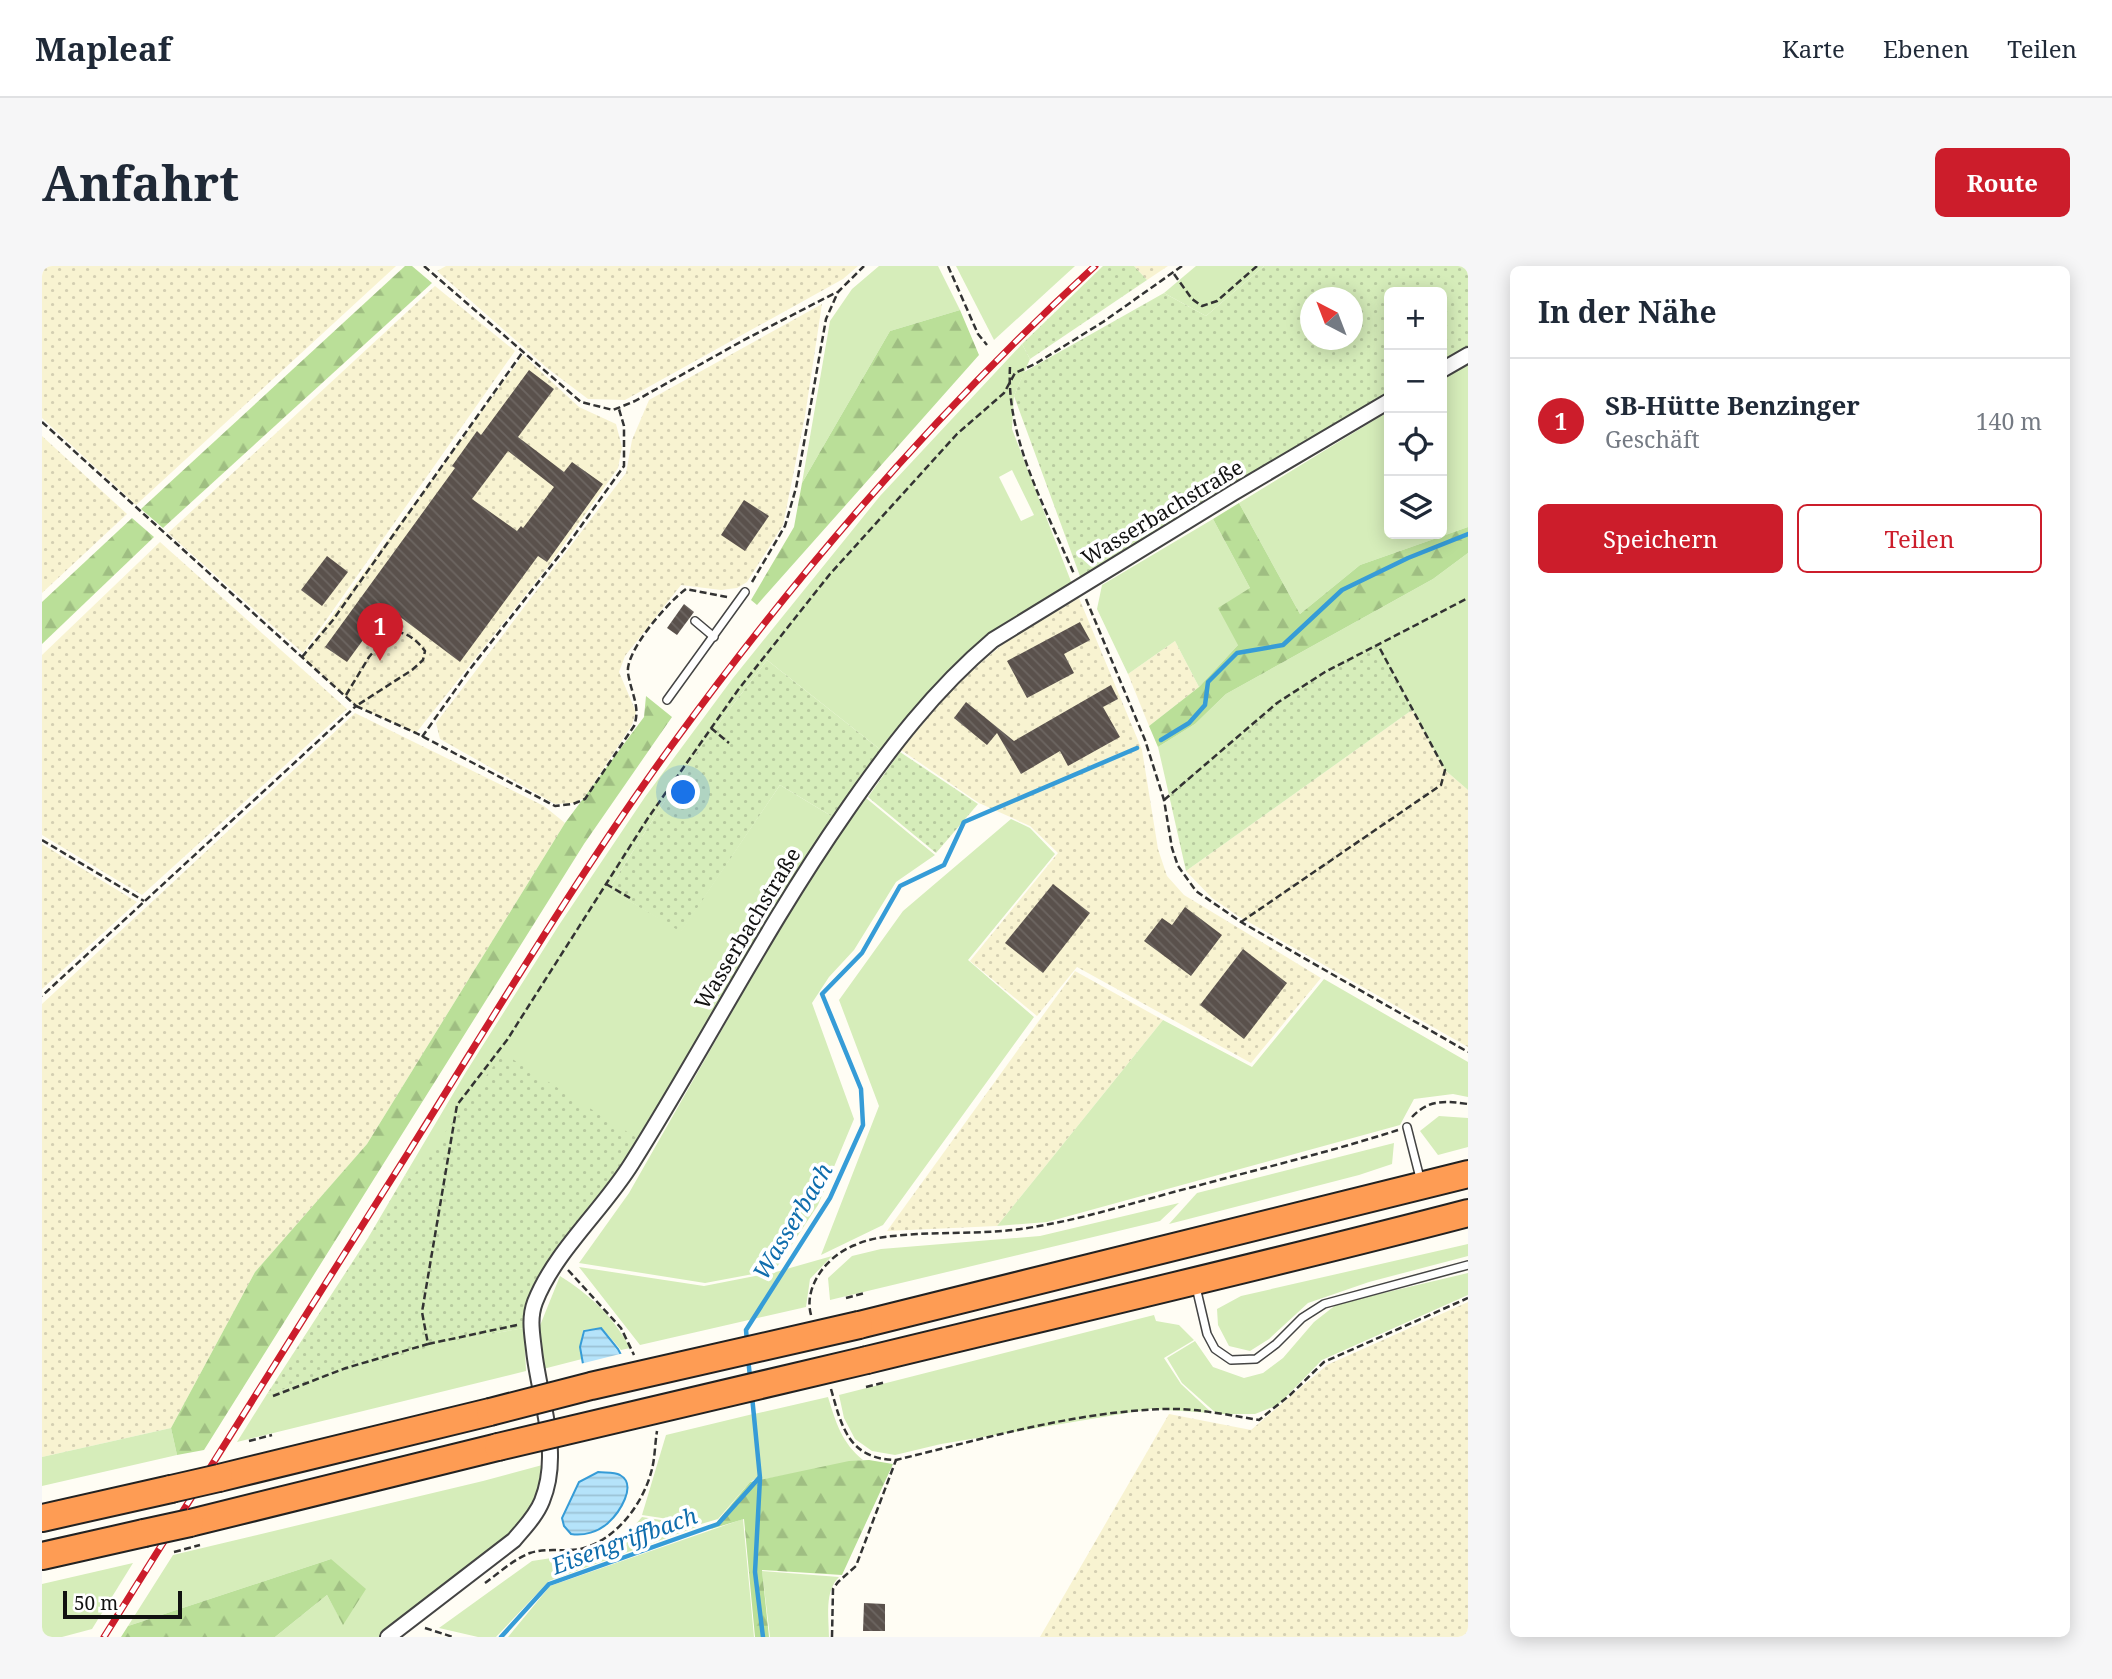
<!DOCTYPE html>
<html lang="de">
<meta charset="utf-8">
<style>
body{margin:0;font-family:"Noto Serif",serif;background:#f6f6f7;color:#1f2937}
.controls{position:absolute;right:21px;top:21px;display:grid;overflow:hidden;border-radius:10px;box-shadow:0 4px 18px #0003}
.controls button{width:63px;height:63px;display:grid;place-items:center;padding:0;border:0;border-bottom:2px solid #e0e1e3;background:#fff;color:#1f2937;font:35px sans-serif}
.compass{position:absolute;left:1258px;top:21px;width:63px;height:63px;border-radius:50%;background:#fff;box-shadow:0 4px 18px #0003;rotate:318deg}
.scale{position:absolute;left:21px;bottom:18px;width:119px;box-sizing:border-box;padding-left:7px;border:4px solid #111;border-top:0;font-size:19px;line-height:24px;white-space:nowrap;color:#111;-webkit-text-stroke:5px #fff;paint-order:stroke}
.you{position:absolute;left:642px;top:527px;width:24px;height:24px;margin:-18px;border:5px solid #fff;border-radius:50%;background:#1a73e8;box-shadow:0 0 0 10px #1a73e833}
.badge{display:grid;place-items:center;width:46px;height:46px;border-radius:50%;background:#cc1d2b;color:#fff;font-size:23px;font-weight:700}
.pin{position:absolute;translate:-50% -58px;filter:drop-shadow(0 2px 4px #0008)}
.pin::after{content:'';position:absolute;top:37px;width:24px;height:21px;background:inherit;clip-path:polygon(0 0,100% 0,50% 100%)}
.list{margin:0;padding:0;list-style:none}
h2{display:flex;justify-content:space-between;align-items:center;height:91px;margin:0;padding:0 28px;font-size:30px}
h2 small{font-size:23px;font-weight:400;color:#747a83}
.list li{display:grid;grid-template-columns:46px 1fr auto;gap:21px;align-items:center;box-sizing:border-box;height:126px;padding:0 28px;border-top:2px solid #e0e1e3}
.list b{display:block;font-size:26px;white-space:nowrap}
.list p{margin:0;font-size:23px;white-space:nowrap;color:#747a83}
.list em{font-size:23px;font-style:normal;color:#747a83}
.actions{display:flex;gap:14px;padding:21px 28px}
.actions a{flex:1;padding:16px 0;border:2px solid #cc1d2b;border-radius:10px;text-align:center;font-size:24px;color:#cc1d2b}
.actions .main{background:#cc1d2b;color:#fff}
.icon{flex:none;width:38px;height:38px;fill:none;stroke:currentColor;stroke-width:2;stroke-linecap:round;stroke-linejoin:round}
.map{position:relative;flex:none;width:1426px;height:1371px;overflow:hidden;border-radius:10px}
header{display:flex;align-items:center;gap:42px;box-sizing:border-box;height:98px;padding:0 35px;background:#fff;border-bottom:2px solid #e0e1e3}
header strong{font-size:33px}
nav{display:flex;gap:38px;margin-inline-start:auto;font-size:24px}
.intro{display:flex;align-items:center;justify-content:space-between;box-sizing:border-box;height:168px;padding:0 42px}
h1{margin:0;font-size:49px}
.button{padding:18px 32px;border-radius:10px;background:#cc1d2b;color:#fff;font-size:24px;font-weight:700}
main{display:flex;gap:42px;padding:0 42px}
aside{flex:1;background:#fff;border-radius:10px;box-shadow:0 4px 18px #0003}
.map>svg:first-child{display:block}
.farmland{fill:url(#farmland-dots)}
.grass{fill:#d6edba;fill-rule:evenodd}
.forest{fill:url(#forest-firs)}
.garden{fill:url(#garden-dots);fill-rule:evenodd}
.water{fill:url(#water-rules);stroke:#369cd7;stroke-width:2}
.pier{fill:#fffdf4}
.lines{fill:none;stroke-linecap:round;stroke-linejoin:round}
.stream{stroke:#369cd7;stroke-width:4.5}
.building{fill:url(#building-back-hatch);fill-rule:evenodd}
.service-casing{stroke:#444;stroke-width:10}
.minor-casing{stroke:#444;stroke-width:18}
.motorway-casing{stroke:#222;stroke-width:30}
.path{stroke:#333;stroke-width:2.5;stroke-dasharray:7 3.5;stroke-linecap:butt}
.service{stroke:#fff;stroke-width:7}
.minor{stroke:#fff;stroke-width:14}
.motorway{stroke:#fe9c54;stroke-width:26}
.rail-casing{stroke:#cc1d2b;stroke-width:7}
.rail{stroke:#fff;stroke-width:4.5;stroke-dasharray:13;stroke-linecap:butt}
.motorway-bridge-casing{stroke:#222;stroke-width:30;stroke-linecap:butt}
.motorway-bridge{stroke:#fe9c54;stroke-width:26}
.labels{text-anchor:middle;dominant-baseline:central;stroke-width:7;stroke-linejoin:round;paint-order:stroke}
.street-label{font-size:21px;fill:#111;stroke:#fff}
.water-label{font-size:23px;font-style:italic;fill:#0f6dad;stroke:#fff}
</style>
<header>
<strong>Mapleaf</strong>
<nav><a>Karte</a><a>Ebenen</a><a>Teilen</a></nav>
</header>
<div class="intro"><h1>Anfahrt</h1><a class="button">Route</a></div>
<main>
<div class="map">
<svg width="1426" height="1371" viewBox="0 0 1426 1371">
<defs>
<pattern id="farmland-dots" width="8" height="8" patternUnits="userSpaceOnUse" patternTransform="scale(1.75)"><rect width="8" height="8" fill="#f8f3d1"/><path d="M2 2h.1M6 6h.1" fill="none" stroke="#d4cfb2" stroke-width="1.8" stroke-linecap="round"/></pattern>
<pattern id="forest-firs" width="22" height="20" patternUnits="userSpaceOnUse" patternTransform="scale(1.75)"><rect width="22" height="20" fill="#badf98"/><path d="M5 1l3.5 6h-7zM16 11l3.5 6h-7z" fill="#9fbe82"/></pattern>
<pattern id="garden-dots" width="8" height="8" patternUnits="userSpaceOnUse" patternTransform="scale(1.75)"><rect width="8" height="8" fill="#d6edba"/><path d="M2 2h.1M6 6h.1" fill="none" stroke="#b7ca9f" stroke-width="1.8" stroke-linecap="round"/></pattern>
<pattern id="water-rules" width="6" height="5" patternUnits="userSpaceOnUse" patternTransform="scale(1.75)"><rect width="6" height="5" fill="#b5e3fa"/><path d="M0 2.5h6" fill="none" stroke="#9bc2d5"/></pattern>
<pattern id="building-back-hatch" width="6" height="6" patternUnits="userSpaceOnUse" patternTransform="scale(1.75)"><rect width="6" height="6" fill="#5a514c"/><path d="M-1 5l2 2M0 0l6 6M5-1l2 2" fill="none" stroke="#6d6662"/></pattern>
</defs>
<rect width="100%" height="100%" fill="#fffdf4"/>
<!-- farmland -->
<g class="farmland">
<polygon points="0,0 354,0 94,239 0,152"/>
<polygon points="404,0 816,0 801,13 583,134 546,133 505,102 395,5"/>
<polygon points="1092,0 1126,0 1105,14"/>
<polygon points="393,20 473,85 261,387 126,267"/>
<polygon points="780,38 763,150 741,259 705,316 695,322 679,324 639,319 583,390 577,406 594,446 590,459 542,532 531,537 513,538 398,473 394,457 584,207 590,174 607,134"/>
<polygon points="481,89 537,141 574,158 580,181 576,202 508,298 374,467 314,440 260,391"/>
<polygon points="0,170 85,248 0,327"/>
<polygon points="118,276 305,443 100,629 0,569 0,389"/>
<polygon points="1037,332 1100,484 1116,583 1125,610 1142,629 1279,712 1209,797 1035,701 995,750 928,695 1016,587 988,560 937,537 859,484 916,416 966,374"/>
<polygon points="1133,375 1157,421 1107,460 1086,408"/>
<polygon points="1370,444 1403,504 1426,524 1426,781 1196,650 1170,632 1144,605"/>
<polygon points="313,447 502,540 523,557 325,878 213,1006 129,1162 0,1191 0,738"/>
<polygon points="0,578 95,636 0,723"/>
<polygon points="1033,705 1121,754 955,960 845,965"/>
<polygon points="1426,1036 1426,1371 998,1371 1127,1148 1209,1164 1285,1099"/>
</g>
<!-- grass -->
<g class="grass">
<polygon points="837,0 896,0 918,44 848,65 760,217 788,55 810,23"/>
<polygon points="914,0 1033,0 952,74"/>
<polygon points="1154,0 1222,0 1164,50 1122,27"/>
<path d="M980 78 988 93 972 130 970 163 1030 318C1004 333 975 348 951 366 907 399 874 442 840 485L725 394 648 495 567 623 639 665 738 519 791 551 742 627 598 874 368 913 363 909 424 806 517 659 603 531 691 412 838 230ZM970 204 992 249 979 255 957 211Z"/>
<polygon points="1426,97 1426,261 1318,299 1258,348 1197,237 1347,145 1347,268 1400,268 1400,113"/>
<polygon points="1171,253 1208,322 1196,379 1157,421 1133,375 1086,408 1055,343 1060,319"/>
<polygon points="1426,287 1426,524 1403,504 1336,380 1283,406 1235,437 1127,529 1116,481 1153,458 1184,428 1391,313"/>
<polygon points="824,532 893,589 854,616 812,684 787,711 770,737 812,853 776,939 733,1004 663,1017 537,997 587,927 765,614"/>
<polygon points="969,553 988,562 1013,588 926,694 992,751 841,959 779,989 837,840 797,734 861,645"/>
<polygon points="1282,713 1426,796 1426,831 1411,828 1372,833 1358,859 1005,956 955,960 1121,754 1210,801"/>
<polygon points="1397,850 1426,852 1426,881 1396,889 1378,865"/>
<polygon points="1352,877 1350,898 1317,909 1127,958 1155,927"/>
<polygon points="1137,937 1118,955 788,1034 786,1012 810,990 839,983 998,970"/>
<polygon points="1426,978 1426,990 1327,1016 1266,1037 1227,1073 1208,1085 1187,1080 1176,1059 1175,1043 1199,1030"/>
<polygon points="790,990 768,1013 764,1041 598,1079 537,1001 662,1020 734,1006"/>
<polygon points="1426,1007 1426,1029 1280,1094 1236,1139 1213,1148 1175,1148 1140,1117 1125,1092 1153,1075 1171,1101 1202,1112 1221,1107 1241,1092 1272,1056 1295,1038"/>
<path d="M518 1010C547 1028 572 1051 588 1082L579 1084 560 1062 541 1064 538 1080 540 1093 501 1103 497 1062Z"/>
<polygon points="1112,1049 1114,1055 1137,1059 1152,1074 1122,1092 1139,1118 1170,1147 1109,1143 899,1178 853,1189 830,1185 813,1173 802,1152 797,1129"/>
<polygon points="482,1062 484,1105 195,1176 225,1128 398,1077"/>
<path d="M786 1131C794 1157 800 1177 821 1194L719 1214 712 1148Z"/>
<polygon points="711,1148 717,1211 708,1216 676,1253 659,1258 600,1249 624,1169"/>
<polygon points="129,1162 135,1189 0,1220 0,1191"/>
<polygon points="504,1198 504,1209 486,1252 467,1270 338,1371 233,1371 285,1329 301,1358 289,1293 86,1360 131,1289 441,1215"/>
<polygon points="600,1251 657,1260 507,1315 454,1371 436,1371 397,1362 490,1295 549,1286 576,1278"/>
<polygon points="701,1253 712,1371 466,1371 508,1320"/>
<polygon points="91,1297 50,1363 20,1371 0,1371 0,1318"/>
<path d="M720 1305 797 1311C782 1326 787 1351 787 1371H728Z"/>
</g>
<!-- forest -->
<g class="forest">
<polygon points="363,0 370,0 390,17 121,262 99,243"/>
<polygon points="918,44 937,89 715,339 709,334 752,261 760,217 848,65"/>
<polygon points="1197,237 1258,348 1318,299 1426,261 1426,287 1391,313 1184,428 1153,458 1116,481 1107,460 1157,421 1196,379 1176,342 1208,322 1171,253"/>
<polygon points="90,252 112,271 0,378 0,336"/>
<polygon points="604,430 630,451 542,578 162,1184 135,1189 129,1162 213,1006 325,878 523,557 602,451"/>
<polygon points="827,1194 851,1198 800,1309 720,1304 727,1371 713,1371 702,1253 669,1263 708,1216 807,1195"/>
<polygon points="289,1293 324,1323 301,1359 285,1329 233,1371 79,1371 86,1360"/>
</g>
<!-- garden -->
<g class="garden">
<polygon points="1061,0 1092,0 1105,14 988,93 980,78"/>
<path d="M1222 0H1426V82L1400 98V26H1347V131L1039 313 972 130 982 106 1122 27 1164 50ZM1268 32H1310V74H1268Z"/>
<polygon points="1336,379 1370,444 1144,605 1127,529 1235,437 1283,406"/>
<polygon points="725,394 840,485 791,551 738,519 639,666 567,623 648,495"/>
<polygon points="858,486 936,538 894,587 826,531"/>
<polygon points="461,787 598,874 486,1037 482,1062 401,1077 225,1128 326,972 363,909 369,913"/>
</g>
<!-- water -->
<g class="water">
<polygon points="559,1062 576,1083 586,1102 541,1098 538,1081 542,1065"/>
<path d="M556 1206C563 1207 572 1206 578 1209 596 1219 577 1247 566 1257 556 1266 542 1270 529 1268L522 1260 520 1252 537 1216Z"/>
</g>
<!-- pier -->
<polygon class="pier" points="582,1087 589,1100 592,1117 584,1132 561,1134 546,1119 538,1098"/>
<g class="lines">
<!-- stream -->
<g class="stream">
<polyline points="1119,474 1147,457 1163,439 1166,416 1195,387 1241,379 1300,324 1366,292 1426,268"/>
<polyline points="705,1076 704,1064 788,932 821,859 819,823 780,728 820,687 858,620 902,599 922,556 1095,482"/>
<polyline points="706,1092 708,1111"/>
<polyline points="710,1130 718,1212 713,1306 721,1371"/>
<polyline points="459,1371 507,1318 676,1258 717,1212"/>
</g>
</g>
<!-- building -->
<g class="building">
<path d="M487 104 512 123 476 171 522 206 530 196 561 218 505 296 496 290 418 396 345 341 305 396 283 381 413 202 410 200 435 165 439 169ZM466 185 512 221 481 262 479 260 475 265 430 233Z"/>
<polygon points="702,234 727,250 703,285 679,269"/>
<polygon points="285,290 306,306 280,340 259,324"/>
<polygon points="642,338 652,346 635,369 625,362"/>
<polygon points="1038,356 1048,374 1022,388 1032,407 985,432 965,395"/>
<polygon points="1069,419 1076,433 1061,441 1078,471 1026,500 1018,485 979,508 955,467 945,479 912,452 924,436 972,475"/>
<polygon points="1011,618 1048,647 1001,707 963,677"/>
<polygon points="1143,641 1180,669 1149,710 1102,675 1120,652 1130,659"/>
<polygon points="1201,683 1245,717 1202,773 1158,739"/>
<polygon points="822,1337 843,1338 843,1365 821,1365"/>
</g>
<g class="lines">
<defs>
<g id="service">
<polyline points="653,355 672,371"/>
<polyline points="625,434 703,326"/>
<polyline points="1365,861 1379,916"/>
<polyline points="1154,1021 1165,1068 1173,1083 1189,1094 1214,1093 1234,1078 1260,1052 1282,1038 1426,999"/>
</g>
<g id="minor">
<polyline points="1400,104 1426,89"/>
<path d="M346 1371 472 1274C482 1262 494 1250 500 1235 520 1186 497 1133 492 1084 490 1067 487 1052 493 1036 513 985 561 944 590 897 663 781 725 659 803 547 847 483 892 424 951 374L1191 227 1347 135"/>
</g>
<g id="motorway">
<polyline points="817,1059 1426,908"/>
<path d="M825 1094C1026 1045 1227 999 1426 947"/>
<polyline points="177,1212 448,1146"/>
<polyline points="0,1252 129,1223"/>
<polyline points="148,1257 456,1181"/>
<polyline points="0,1290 102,1267"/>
</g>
</defs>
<!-- service casing -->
<use href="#service" class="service-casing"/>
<!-- minor casing -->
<use href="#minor" class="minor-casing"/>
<!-- motorway casing -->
<use href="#motorway" class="motorway-casing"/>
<!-- path -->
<g class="path">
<polyline points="382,0 539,136 571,144 593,135 700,75 795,26"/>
<polyline points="906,0 936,68 945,79"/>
<polyline points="1132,8 1150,33 1160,40 1175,35 1215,0"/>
<path d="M968 101C964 173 1004 243 1032 308"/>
<polyline points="0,156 314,440 0,730"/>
<polyline points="710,316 743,260 754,222 784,53 796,26 822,0"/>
<polyline points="1044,333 1103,474 1122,534 1130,582 1136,600 1154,625 1199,656 1426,786"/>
<polyline points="260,391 291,354 480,87"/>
<path d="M304 429 327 391 349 365C364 366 373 372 383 385L381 394 370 404 314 440"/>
<path d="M314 440 374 467 513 540 531 538 543 533 592 460C599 441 589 427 586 407 583 385 626 336 644 323L685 331"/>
<polyline points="669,462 687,477"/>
<polyline points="380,471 428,403 524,281 582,200 582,160 577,143"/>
<polyline points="1122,534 1235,437 1283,406 1426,332"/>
<polyline points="0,574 102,635"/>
<polyline points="564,618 588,632"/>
<polyline points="1199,656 1399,519 1403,504 1336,379"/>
<path d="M1370 851C1387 833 1403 835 1426 838"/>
<polyline points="526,1004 579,1062 592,1089"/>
<polyline points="804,1032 823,1027"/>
<path d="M769 1049C761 1020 786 989 813 979 833 970 853 970 875 968 915 966 958 968 997 960 1050 951 1099 934 1151 921 1220 902 1288 886 1356 864"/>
<polyline points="475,1059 386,1078 380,1046 415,839 465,774 606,552 696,424 788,308 915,168 962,127 973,107 993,98 1061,56 1140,0"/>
<polyline points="824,1121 844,1116"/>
<path d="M789 1123C800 1162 807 1193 854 1194 941 1173 1031 1146 1122 1143 1154 1142 1186 1149 1217 1154L1248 1129 1282 1096 1426 1032"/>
<polyline points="231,1130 304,1102 386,1078"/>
<polyline points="207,1175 230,1169"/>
<polyline points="132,1286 158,1279"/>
<path d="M443 1317C457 1307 472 1293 488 1287 506 1281 526 1287 542 1282 576 1272 602 1236 610 1203 613 1191 613 1177 615 1165"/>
<polyline points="383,1362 411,1371"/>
<polyline points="790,1371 791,1323 796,1316 814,1300 854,1194"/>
</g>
<!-- service -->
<use href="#service" class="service"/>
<!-- minor -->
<use href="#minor" class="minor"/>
<!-- motorway -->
<use href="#motorway" class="motorway"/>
<defs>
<path id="rail" d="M62 1371C163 1210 264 1048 366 887 452 750 535 610 630 479 755 307 896 144 1053 0"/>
</defs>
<!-- rail casing -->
<use href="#rail" class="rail-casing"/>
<!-- rail -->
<use href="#rail" class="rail"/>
<defs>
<g id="motorway-bridge">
<polyline points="448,1146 549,1120 817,1059"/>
<polyline points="456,1181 825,1094"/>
<polyline points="129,1223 177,1212"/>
<polyline points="102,1267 148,1257"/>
</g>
</defs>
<!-- motorway-bridge casing -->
<use href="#motorway-bridge" class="motorway-bridge-casing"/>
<!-- motorway-bridge -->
<use href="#motorway-bridge" class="motorway-bridge"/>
</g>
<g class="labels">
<!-- street labels -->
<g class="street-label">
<text transform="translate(1120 246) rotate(-31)">Wasserbachstraße</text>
<text transform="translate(705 662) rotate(-59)">Wasserbachstraße</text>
</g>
<!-- water labels -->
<g class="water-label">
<text transform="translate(750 955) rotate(-59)">Wasserbach</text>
<text transform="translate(582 1274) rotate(-20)">Eisengriffbach</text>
</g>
</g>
</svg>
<div class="controls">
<button>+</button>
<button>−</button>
<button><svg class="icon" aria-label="locate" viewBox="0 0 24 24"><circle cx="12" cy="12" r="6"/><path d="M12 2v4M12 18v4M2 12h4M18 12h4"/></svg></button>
<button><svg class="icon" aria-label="layers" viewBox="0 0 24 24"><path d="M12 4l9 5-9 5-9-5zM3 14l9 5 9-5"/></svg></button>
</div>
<svg class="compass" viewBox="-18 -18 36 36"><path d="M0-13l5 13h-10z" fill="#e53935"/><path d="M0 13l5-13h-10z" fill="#747a83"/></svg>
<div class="scale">50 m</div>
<div class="you"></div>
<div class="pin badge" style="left:338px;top:395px">1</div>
</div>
<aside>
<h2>In der Nähe<small></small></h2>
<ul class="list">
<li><span class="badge">1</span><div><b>SB-Hütte Benzinger</b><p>Geschäft</p></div><em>140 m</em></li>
</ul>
<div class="actions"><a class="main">Speichern</a><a>Teilen</a></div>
</aside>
</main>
